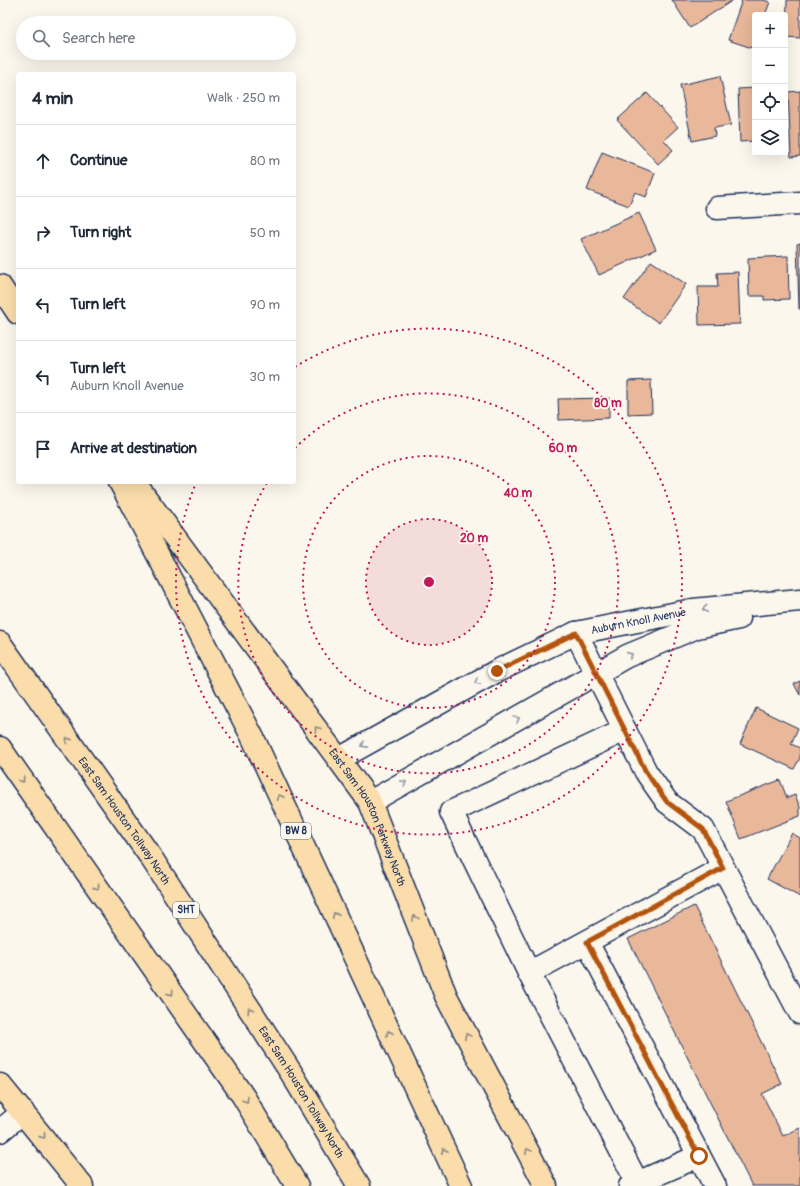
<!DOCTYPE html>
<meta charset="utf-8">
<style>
body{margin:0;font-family:Pangolin,sans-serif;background:#f6f6f7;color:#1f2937}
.controls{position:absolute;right:12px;top:12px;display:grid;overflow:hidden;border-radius:4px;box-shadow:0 4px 16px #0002}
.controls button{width:36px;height:36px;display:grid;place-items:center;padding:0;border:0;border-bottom:1px solid #e0e1e3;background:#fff;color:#1f2937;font:20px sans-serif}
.stop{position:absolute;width:12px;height:12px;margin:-9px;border:3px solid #b45309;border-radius:50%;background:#fff}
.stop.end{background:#b45309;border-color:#fff;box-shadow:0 1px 4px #0008}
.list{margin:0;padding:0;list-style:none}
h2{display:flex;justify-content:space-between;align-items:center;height:52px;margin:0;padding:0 16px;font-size:17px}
h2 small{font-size:13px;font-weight:400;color:#747a83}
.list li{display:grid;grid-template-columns:26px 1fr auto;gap:12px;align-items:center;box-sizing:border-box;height:72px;padding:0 16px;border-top:1px solid #e0e1e3}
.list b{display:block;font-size:15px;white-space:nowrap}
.list p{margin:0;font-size:13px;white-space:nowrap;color:#747a83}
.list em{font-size:13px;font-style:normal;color:#747a83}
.icon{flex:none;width:22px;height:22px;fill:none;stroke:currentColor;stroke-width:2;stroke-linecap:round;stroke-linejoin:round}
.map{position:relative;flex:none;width:800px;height:1186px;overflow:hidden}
.search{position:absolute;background:#fff;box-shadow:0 4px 16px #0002;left:16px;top:16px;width:280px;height:44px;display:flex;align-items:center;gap:10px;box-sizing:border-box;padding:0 14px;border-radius:22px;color:#747a83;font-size:15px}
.panel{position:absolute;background:#fff;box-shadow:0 4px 16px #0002;left:16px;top:72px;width:280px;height:412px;border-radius:4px}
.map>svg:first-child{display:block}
.building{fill:#e9b79a;stroke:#1b2f5e}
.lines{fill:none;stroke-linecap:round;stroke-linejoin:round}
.minor-casing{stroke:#1b2f5e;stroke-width:25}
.major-casing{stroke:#1b2f5e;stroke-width:25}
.highway-casing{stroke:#1b2f5e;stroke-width:25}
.minor{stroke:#fbf7ec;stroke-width:22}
.major{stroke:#faddab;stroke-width:22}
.highway{stroke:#faddab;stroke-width:22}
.oneway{stroke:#8b93a5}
.oneway2{stroke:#8a8684}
.route{stroke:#b45309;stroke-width:5}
.ring{fill:none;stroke:#c2185b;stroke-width:2;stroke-dasharray:2 4}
.labels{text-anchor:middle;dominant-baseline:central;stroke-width:4;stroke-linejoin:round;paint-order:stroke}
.shield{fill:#fbf7ec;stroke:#5e6b89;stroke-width:1}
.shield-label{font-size:10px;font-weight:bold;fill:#1b2f5e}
.street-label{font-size:11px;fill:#1b2f5e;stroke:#fbf7ec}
.centre{fill:#c2185b;stroke:#fbf7ec;stroke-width:2}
.ring-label{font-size:12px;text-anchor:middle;font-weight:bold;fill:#c2185b;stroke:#fbf7ec;stroke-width:4;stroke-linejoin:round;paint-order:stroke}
</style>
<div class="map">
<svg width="800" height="1186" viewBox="0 0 800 1186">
<rect width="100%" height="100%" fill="#fbf7ec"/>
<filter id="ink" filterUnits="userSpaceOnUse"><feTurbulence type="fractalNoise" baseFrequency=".025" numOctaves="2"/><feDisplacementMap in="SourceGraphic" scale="8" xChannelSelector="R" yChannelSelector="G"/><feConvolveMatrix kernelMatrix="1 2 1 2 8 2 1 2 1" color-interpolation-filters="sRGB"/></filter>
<g filter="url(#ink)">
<!-- building -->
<g class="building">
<polygon points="672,0 733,0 690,28"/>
<polygon points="742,0 763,0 770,2 765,15 755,15 755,49 728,40"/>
<polygon points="787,0 800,0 800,38 786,37"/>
<polygon points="720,76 731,125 714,128 715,136 692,141 680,85"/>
<polygon points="755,88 755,141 740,142 738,89"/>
<polygon points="800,91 800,156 791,157 788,92"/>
<polygon points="647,93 678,127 664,140 673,150 658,164 617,120"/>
<polygon points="602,152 655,173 646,197 635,192 629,206 587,190"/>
<polygon points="639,213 656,249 599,275 581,239"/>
<polygon points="800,243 800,309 799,309 797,244"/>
<polygon points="788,256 789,299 764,300 764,296 749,296 748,258"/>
<polygon points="651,261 686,284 659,323 624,299"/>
<polygon points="738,272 740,324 699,325 698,287 718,287 717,273"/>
<polygon points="651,380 652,413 628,414 628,381"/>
<polygon points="609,398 609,418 559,420 558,399"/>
<polygon points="800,681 800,695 794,684"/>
<polygon points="756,708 798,728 791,744 800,748 800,758 794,769 740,744"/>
<polygon points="780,780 787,798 795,795 800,807 800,816 741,839 726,801"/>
<polygon points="792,833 800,838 800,897 767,879"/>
<polygon points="694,906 782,1084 762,1094 783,1136 800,1128 800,1186 752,1186 628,939"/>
</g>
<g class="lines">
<defs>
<g id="minor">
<polyline points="717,208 800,203"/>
<polyline points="576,633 646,772 667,802 703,829 800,1013"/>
<polyline points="625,730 451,812 529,973 639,1186"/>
<path id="s1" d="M339 759 497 671 576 633 693 610 800 600"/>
<polyline points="370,802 627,656 697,627 739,618"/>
<polyline points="587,942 715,1186"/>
<polyline points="529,973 723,868"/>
<polyline points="0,1131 23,1112"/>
<polyline points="630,1186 699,1156"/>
</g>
<g id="major">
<polyline points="0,286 18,313"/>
<path id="s2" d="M134 482 370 802 446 996 546 1186"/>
<polyline points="0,1085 82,1186"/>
</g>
<g id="highway">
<polyline points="120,482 253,738 461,1186"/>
<path id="s3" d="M0 643 150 856 292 1074 359 1186"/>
<polyline points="0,748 243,1096 297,1186"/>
</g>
</defs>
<!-- minor casing -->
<use href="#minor" class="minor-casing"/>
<!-- major casing -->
<use href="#major" class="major-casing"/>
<!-- highway casing -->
<use href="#highway" class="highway-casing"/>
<!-- minor -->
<use href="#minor" class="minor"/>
<!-- major -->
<use href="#major" class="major"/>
<!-- highway -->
<use href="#highway" class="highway"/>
</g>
<!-- one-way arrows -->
<defs><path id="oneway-chevron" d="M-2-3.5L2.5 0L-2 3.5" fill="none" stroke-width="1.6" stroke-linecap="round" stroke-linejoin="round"/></defs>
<g class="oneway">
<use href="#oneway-chevron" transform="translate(705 609) rotate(175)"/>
<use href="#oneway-chevron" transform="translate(630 655) rotate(-24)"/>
<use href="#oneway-chevron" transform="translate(477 682) rotate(151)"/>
<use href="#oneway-chevron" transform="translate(517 719) rotate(-30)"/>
<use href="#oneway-chevron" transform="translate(364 745) rotate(151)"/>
<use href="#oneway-chevron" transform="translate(404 783) rotate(-30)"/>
</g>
<g class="oneway2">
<use href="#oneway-chevron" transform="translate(317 729) rotate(-127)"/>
<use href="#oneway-chevron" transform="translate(68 740) rotate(-125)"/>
<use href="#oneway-chevron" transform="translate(22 780) rotate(55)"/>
<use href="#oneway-chevron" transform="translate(280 797) rotate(-115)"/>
<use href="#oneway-chevron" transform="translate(97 887) rotate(55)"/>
<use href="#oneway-chevron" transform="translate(335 915) rotate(-115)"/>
<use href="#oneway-chevron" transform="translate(415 918) rotate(-111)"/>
<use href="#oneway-chevron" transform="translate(171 993) rotate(55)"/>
<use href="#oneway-chevron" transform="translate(250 1010) rotate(-123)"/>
<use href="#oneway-chevron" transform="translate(389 1033) rotate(-115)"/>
<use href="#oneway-chevron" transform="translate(467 1036) rotate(-118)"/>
<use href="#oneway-chevron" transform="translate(246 1100) rotate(58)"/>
<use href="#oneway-chevron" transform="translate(43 1136) rotate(51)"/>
<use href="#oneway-chevron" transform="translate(444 1151) rotate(-115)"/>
<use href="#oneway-chevron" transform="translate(528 1151) rotate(-118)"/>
</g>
</g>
<g class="lines" filter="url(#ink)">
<!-- route -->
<polyline class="route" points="497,671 576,633 646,772 667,802 703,829 723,868 587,942 699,1156"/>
</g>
<!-- distance rings -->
<circle cx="429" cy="582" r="63" fill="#c2185b" fill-opacity=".12"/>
<g class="ring">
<circle cx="429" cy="582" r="63"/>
<circle cx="429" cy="582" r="126"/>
<path d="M295 448A190 190 0 1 1 267 483"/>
<path d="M295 367A253 253 0 1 1 196 483"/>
</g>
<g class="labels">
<!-- shield labels -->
<g class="shield">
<rect x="281" y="823" width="30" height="16" rx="3"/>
<rect x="173" y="902" width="26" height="16" rx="3"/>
</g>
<g class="shield-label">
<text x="296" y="831">BW 8</text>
<text x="186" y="910">SHT</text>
</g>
<!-- street labels -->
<g class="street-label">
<text stroke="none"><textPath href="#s1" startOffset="332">Auburn Knoll Avenue</textPath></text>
<text stroke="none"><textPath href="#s2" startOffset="410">East Sam Houston Parkway North</textPath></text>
<text stroke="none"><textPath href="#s3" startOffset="217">East Sam Houston Tollway North</textPath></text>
<text stroke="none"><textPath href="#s3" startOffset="541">East Sam Houston Tollway North</textPath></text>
</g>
</g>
<circle cx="429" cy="582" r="6" class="centre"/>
<g class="ring-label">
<text x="608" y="407">80 m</text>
<text x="563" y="452">60 m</text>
<text x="518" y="497">40 m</text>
<text x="474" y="542">20 m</text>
</g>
</svg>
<div class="controls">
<button>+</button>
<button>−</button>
<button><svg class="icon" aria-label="locate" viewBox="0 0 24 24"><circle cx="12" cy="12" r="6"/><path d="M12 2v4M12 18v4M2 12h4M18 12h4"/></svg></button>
<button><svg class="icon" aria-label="layers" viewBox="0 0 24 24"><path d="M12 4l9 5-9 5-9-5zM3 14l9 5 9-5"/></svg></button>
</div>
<div class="stop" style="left:699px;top:1156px"></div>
<div class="stop end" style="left:497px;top:671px"></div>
<div class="search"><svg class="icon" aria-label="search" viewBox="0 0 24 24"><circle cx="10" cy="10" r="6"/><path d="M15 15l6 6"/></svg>Search here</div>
<section class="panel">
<h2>4 min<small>Walk · 250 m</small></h2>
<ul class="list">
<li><svg class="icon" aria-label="ahead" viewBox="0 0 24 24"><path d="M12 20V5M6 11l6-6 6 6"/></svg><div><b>Continue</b></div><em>80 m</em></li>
<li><svg class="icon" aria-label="right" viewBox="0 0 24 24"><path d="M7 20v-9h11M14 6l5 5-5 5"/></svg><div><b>Turn right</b></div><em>50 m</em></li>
<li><svg class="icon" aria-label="left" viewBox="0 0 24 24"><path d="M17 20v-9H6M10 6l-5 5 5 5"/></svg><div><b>Turn left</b></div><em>90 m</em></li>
<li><svg class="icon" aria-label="left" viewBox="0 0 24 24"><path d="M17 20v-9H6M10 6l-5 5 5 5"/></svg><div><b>Turn left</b><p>Auburn Knoll Avenue</p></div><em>30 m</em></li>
<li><svg class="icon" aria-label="arrive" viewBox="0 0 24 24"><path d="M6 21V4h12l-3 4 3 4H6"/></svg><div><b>Arrive at destination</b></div></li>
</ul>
</section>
</div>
